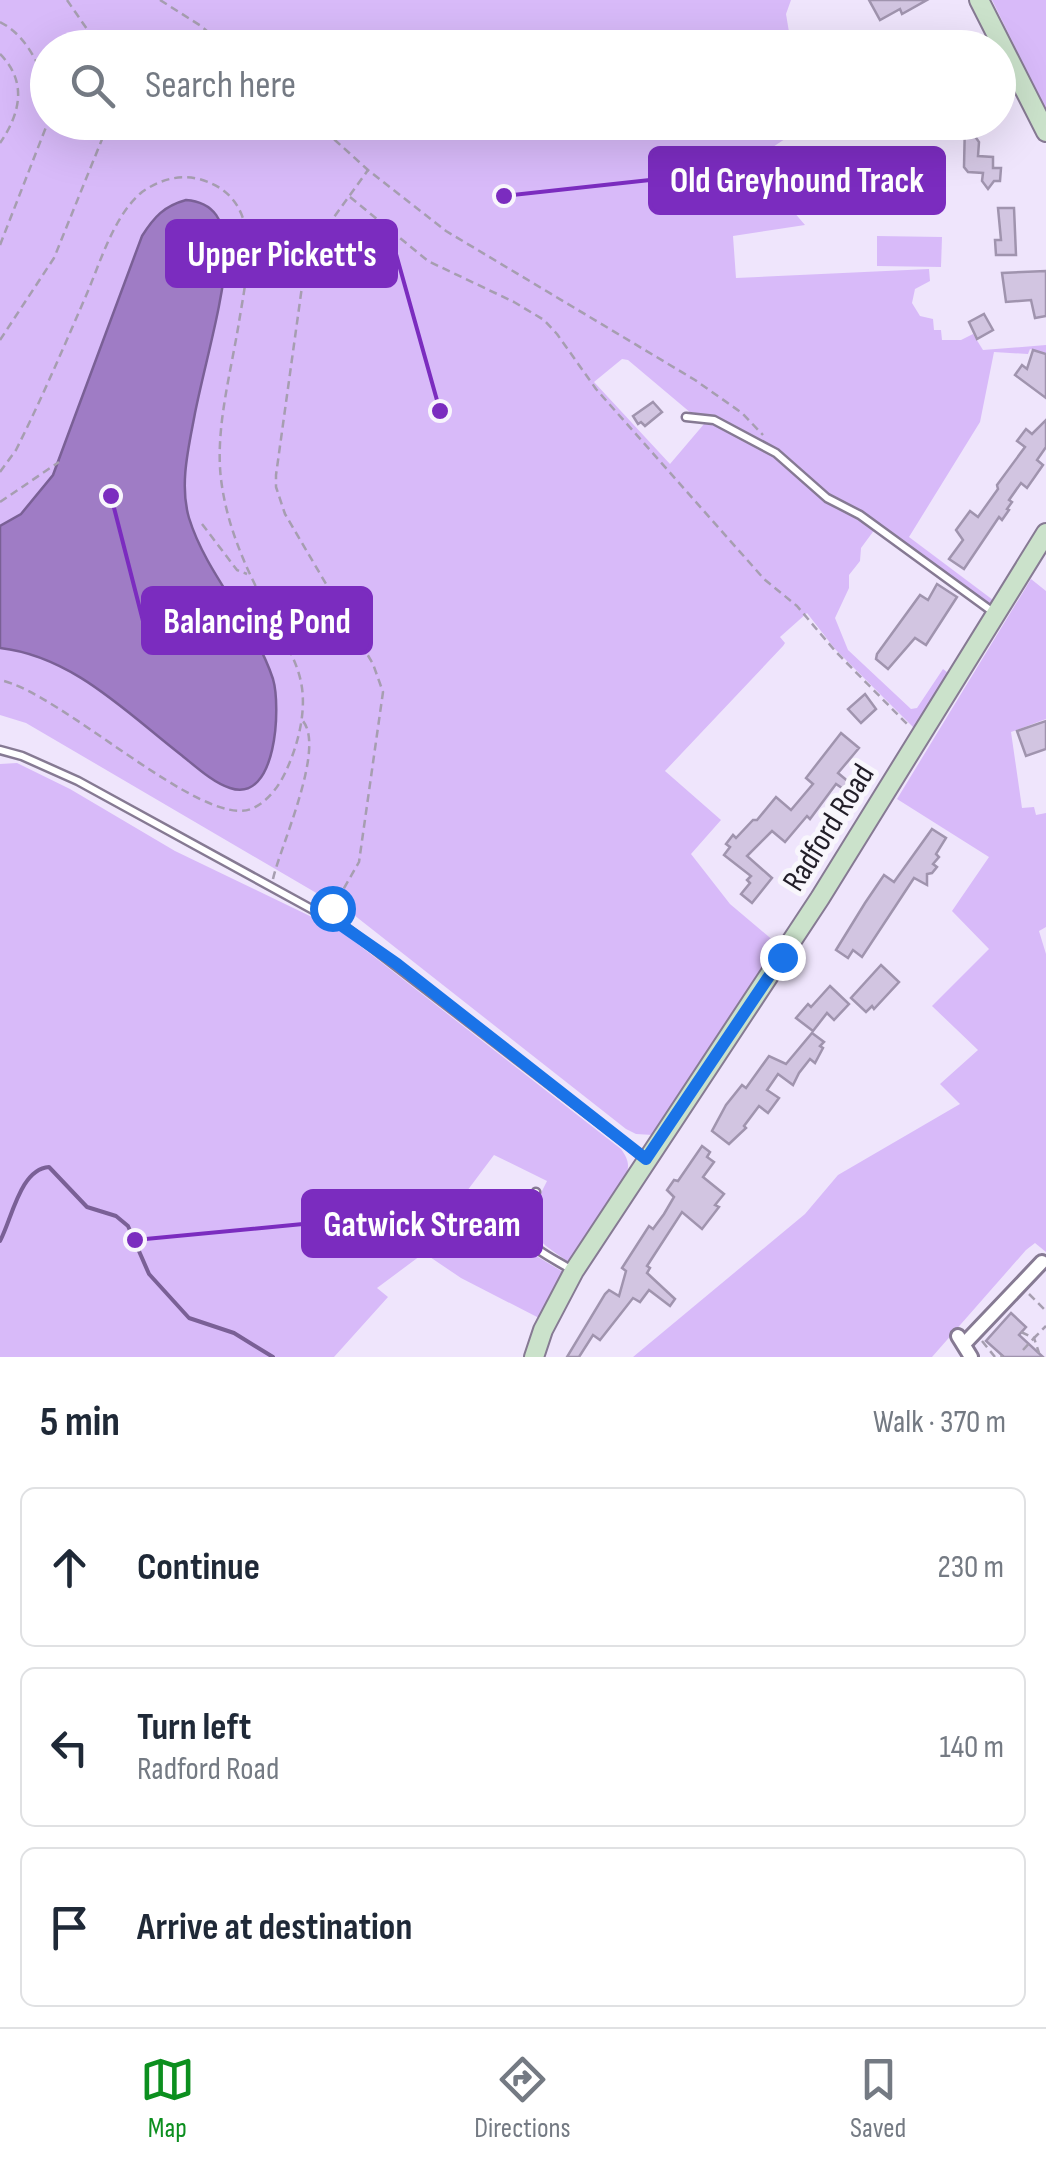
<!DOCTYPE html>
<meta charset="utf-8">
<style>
body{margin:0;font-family:"Sofia Sans Condensed",sans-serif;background:#f6f6f7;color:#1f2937}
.stop{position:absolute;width:30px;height:30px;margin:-22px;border:8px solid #1a73e8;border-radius:50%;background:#fff}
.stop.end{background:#1a73e8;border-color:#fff;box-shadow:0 2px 10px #0008}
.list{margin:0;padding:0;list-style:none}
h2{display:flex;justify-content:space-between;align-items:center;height:130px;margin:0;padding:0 40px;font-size:42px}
h2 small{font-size:32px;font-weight:400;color:#747a83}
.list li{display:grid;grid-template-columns:65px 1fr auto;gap:30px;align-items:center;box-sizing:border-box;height:160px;margin:0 20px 20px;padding:0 20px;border:2px solid #e0e1e3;border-radius:15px}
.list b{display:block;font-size:38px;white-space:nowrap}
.list p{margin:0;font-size:32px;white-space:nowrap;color:#747a83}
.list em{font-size:32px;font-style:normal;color:#747a83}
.icon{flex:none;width:55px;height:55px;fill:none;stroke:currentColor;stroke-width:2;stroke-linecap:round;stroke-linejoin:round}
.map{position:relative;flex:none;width:1046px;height:1357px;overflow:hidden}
.search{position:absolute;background:#fff;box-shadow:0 10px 40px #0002;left:30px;right:30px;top:30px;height:110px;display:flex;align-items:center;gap:25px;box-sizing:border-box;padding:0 35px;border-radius:55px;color:#747a83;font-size:38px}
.sheet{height:670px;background:#fff}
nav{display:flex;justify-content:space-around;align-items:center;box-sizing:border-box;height:140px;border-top:2px solid #e0e1e3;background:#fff;font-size:28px;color:#747a83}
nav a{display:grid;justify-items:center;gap:5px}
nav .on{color:#0c8f1f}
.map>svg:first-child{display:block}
.green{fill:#d8baf9;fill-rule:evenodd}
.water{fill:#9f7cc5;stroke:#7a6096;stroke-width:2.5}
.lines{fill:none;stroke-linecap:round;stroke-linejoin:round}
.stream{stroke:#7a6096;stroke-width:4}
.building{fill:#d2c5e1;stroke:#a094ae;stroke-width:2.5}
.lane-casing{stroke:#867a93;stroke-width:11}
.street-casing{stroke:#867a93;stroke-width:18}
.secondary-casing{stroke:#867a93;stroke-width:22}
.path{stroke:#a69eb0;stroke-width:2.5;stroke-dasharray:8 5;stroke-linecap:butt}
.lane{stroke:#fff;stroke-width:6}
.street{stroke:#fff;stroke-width:12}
.secondary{stroke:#cbe2cb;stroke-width:18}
.route{stroke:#1a73e8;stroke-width:12}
.labels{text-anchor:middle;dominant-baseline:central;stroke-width:10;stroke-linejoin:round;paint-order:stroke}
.street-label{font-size:32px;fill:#221e28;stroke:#f8f6fc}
.leader{fill:none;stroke:#7b2cbf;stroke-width:4}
.callout-dot{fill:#7b2cbf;stroke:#f8f6fc;stroke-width:4}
.callout{fill:#7b2cbf;stroke:#7b2cbf;stroke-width:4}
.callout-label{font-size:35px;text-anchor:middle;font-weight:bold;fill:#fff}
</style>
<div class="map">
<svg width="1046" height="1357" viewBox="0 0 1046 1357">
<rect width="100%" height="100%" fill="#efe5fc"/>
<!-- green -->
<g class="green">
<path d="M0 0H791L786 14 789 32 771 41 777 47 48 48V122L809 123 761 155 768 192 787 204 805 225 733 236 736 278 929 269 930 281 915 289 912 303 920 316 933 319 934 330H941L942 340H961L973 334 983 350 1046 345V354L1030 349 1028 354 994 352 980 422 909 537 997 603 993 609 878 525 861 548 860 561 849 575V588L835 618 848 650 911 709 917 708 943 669 952 676 918 732 835 649 807 613 780 637 785 643 783 646 665 771 721 820 691 854 730 904 781 947 653 1135 636 1134 626 1129 354 915 26 723 0 715ZM622 359 628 360 704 424 670 464 594 382Z"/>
<polygon points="992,0 1046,0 1046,110"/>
<polygon points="877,236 942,237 941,267 877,266"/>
<polygon points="1031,579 1046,591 1046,719 1011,732 1022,808 1034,807 1036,815 1046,813 1046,927 1039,931 1046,954 1046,1252 1035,1243 1026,1250 932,1357 633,1357 805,1214 838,1175 960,1104 940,1084 978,1050 932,1006 989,949 952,911 989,857 897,799"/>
<path d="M17 763 70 789 175 851 341 931 621 1149C626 1156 630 1163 627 1172 618 1201 587 1236 569 1262 525 1233 523 1228 547 1181L494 1155 455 1207 563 1272 539 1318 461 1278 424 1253 377 1288 388 1297 334 1357H0V764Z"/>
</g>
<!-- water -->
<path class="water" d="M186 200C215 202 224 222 227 249 223 304 206 359 195 413 189 446 179 484 189 518 207 576 254 621 273 679 281 706 277 804 230 788 213 783 194 765 180 754 126 712 72 656 0 648V526L21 514 53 475 142 236C154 217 164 206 186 200Z"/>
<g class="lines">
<!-- stream -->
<path class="stream" d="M0 1241C12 1219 20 1169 49 1167L87 1207 116 1216 128 1226 149 1274 189 1318 234 1333 273 1357"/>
</g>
<!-- building -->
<g class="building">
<polygon points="869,0 927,0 902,14 900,9 880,20"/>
<polygon points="965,122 979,142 978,156 993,157 993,168 1001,168 1000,181 994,181 988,189 982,181 983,173 968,172 964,167"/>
<polygon points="998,208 1014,208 1016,255 996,255 995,240 1001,240"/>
<polygon points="1046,271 1046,316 1035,318 1031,300 1006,302 1002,273"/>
<polygon points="984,314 993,330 977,339 969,322"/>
<polygon points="1033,350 1046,354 1046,398 1015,375 1022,365 1027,369"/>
<polygon points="653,402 662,412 645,426 641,422 638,424 633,416"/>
<polygon points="1046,420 1046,447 1037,460 1043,465 1027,488 1021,483 1009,500 1012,502 1007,509 1009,510 1002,520 999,517 964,569 949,559 963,540 956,530 970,511 978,517 998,489 997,485 1025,447 1017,441 1026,429 1032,434"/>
<polygon points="937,584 957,597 926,645 915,638 888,669 876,659 877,654 920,595 928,600"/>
<polygon points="865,694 876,709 861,723 848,709"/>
<polygon points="1046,721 1046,749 1026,756 1017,731"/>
<polygon points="841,733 859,748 838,773 850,783 845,790 836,784 810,819 807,816 785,842 772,831 747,856 772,878 752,903 741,894 750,883 747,880 751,876 724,855 730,847 726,844 733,835 736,838 753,820 757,820 776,797 791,810 813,784 806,778"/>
<polygon points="932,829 946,838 936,854 939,857 933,864 937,867 932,873 927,874 927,885 914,878 862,957 853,950 848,958 836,950 865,903 884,875 894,882"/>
<polygon points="881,965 899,982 874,1009 872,1006 866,1012 851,998"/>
<polygon points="830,986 849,1004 834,1020 827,1013 813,1031 796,1018 808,1004 811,1007"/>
<polygon points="812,1033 824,1042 820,1046 823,1048 815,1063 810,1059 799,1073 793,1085 778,1074 767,1090 779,1098 768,1113 759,1106 744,1126 746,1128 729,1144 712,1131 726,1105 742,1085 746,1088 769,1056 786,1064"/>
<polygon points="702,1146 710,1152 707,1157 714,1162 703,1177 724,1194 715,1205 719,1207 702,1229 682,1212 647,1266 650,1268 647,1273 675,1299 670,1306 649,1290 640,1302 633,1298 600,1340 593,1335 579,1357 567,1357 605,1294 609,1290 619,1296 626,1271 622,1268 649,1226 653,1229 664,1214 674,1197 667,1190 674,1180 678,1181"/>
<polygon points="1011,1313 1026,1327 1019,1335 1043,1357 1004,1357 986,1341"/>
</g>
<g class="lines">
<defs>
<g id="lane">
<polyline points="686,417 714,420 776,453 827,498 860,515 993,612"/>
<polyline points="0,750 22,756 78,781 348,929 646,1159"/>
<path d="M536 1192C513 1243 530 1245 572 1270"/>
</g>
<g id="street">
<polyline points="958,1336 971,1357"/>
<polyline points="964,1344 1042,1262"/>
</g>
<g id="secondary">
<polyline points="979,0 1046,132"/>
<polyline points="534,1357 543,1330 574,1271 820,898 1046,533"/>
</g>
</defs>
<!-- lane casing -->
<use href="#lane" class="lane-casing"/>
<!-- street casing -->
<use href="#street" class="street-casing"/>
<!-- secondary casing -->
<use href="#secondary" class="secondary-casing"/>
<!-- path -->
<g class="path">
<polyline points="67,0 100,48"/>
<polyline points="160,0 201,26 227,48"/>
<path d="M0 22C26 35 39 64 48 90"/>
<path d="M0 54C28 82 20 114 0 143"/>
<polyline points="315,122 368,170 446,231 695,380 742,413 763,435"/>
<polyline points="350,197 428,261 514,302 544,320 557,334 596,389 764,579 797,606 836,652 908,725"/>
<polyline points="0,245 48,122"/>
<polyline points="0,340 54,258 109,122"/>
<path d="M0 472 16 450C41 400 63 349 85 298 100 264 113 216 142 192 159 180 179 174 199 179 266 197 247 272 239 322 231 372 215 429 221 479 227 528 247 571 270 614 281 635 296 658 301 682 307 711 298 745 286 771 279 786 268 802 251 809 201 828 62 693 0 680"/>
<polyline points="0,502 59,462"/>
<polyline points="202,524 237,570 247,574"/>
<path d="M273 879C280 847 327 746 302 720"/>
<polyline points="331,911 359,862 383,692 373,664 285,514 276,487 276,475 304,272 319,238 368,170"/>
<polyline points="1029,1294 1046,1311"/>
<polyline points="1021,1332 1034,1338 1046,1326"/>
<polyline points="982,1341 995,1357"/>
<polyline points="1023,1350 1034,1338 1039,1353"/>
<polyline points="1001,1357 1002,1355"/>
</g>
<!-- lane -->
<use href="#lane" class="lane"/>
<!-- street -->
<use href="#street" class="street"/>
<!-- secondary -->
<use href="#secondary" class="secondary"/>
</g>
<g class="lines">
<!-- route -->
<polyline class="route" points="332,908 328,916 397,964 646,1159 782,957"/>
</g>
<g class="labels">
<!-- street labels -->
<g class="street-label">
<text transform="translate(829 828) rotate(-58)">Radford Road</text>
</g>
</g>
<!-- callouts -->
<path class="leader" d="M504 196L650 180M440 411L396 254M111 496L143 621M135 1240L303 1224"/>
<g class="callout-dot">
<circle cx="504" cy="196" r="10"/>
<circle cx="440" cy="411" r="10"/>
<circle cx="111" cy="496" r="10"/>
<circle cx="135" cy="1240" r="10"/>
</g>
<g class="callout">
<rect x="650" y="148" width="294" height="65" rx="10"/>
<rect x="167" y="221" width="229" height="65" rx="10"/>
<rect x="143" y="588" width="228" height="65" rx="10"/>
<rect x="303" y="1191" width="238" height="65" rx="10"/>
</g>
<g class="callout-label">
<text x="797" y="192">Old Greyhound Track</text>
<text x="282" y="266">Upper Pickett's</text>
<text x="257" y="633">Balancing Pond</text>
<text x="422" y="1236">Gatwick Stream</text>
</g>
</svg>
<div class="stop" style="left:332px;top:908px"></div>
<div class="stop end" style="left:782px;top:957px"></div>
<div class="search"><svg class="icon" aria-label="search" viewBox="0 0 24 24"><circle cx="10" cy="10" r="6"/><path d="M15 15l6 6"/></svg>Search here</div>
</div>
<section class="sheet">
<h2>5 min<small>Walk · 370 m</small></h2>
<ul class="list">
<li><svg class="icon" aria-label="ahead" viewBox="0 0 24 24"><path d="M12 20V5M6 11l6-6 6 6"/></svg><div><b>Continue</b></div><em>230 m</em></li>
<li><svg class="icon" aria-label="left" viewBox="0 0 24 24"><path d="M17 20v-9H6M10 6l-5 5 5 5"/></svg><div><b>Turn left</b><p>Radford Road</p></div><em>140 m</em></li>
<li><svg class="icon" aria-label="arrive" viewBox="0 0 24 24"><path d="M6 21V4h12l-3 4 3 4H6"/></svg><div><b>Arrive at destination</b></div></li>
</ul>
</section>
<nav>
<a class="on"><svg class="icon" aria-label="map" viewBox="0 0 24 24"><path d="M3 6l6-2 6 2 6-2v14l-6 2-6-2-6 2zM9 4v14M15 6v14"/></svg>Map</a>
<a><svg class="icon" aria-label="directions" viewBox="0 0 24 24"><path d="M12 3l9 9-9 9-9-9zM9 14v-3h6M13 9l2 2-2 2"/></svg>Directions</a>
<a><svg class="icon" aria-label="saved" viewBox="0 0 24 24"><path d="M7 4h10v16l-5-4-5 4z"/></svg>Saved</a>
</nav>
